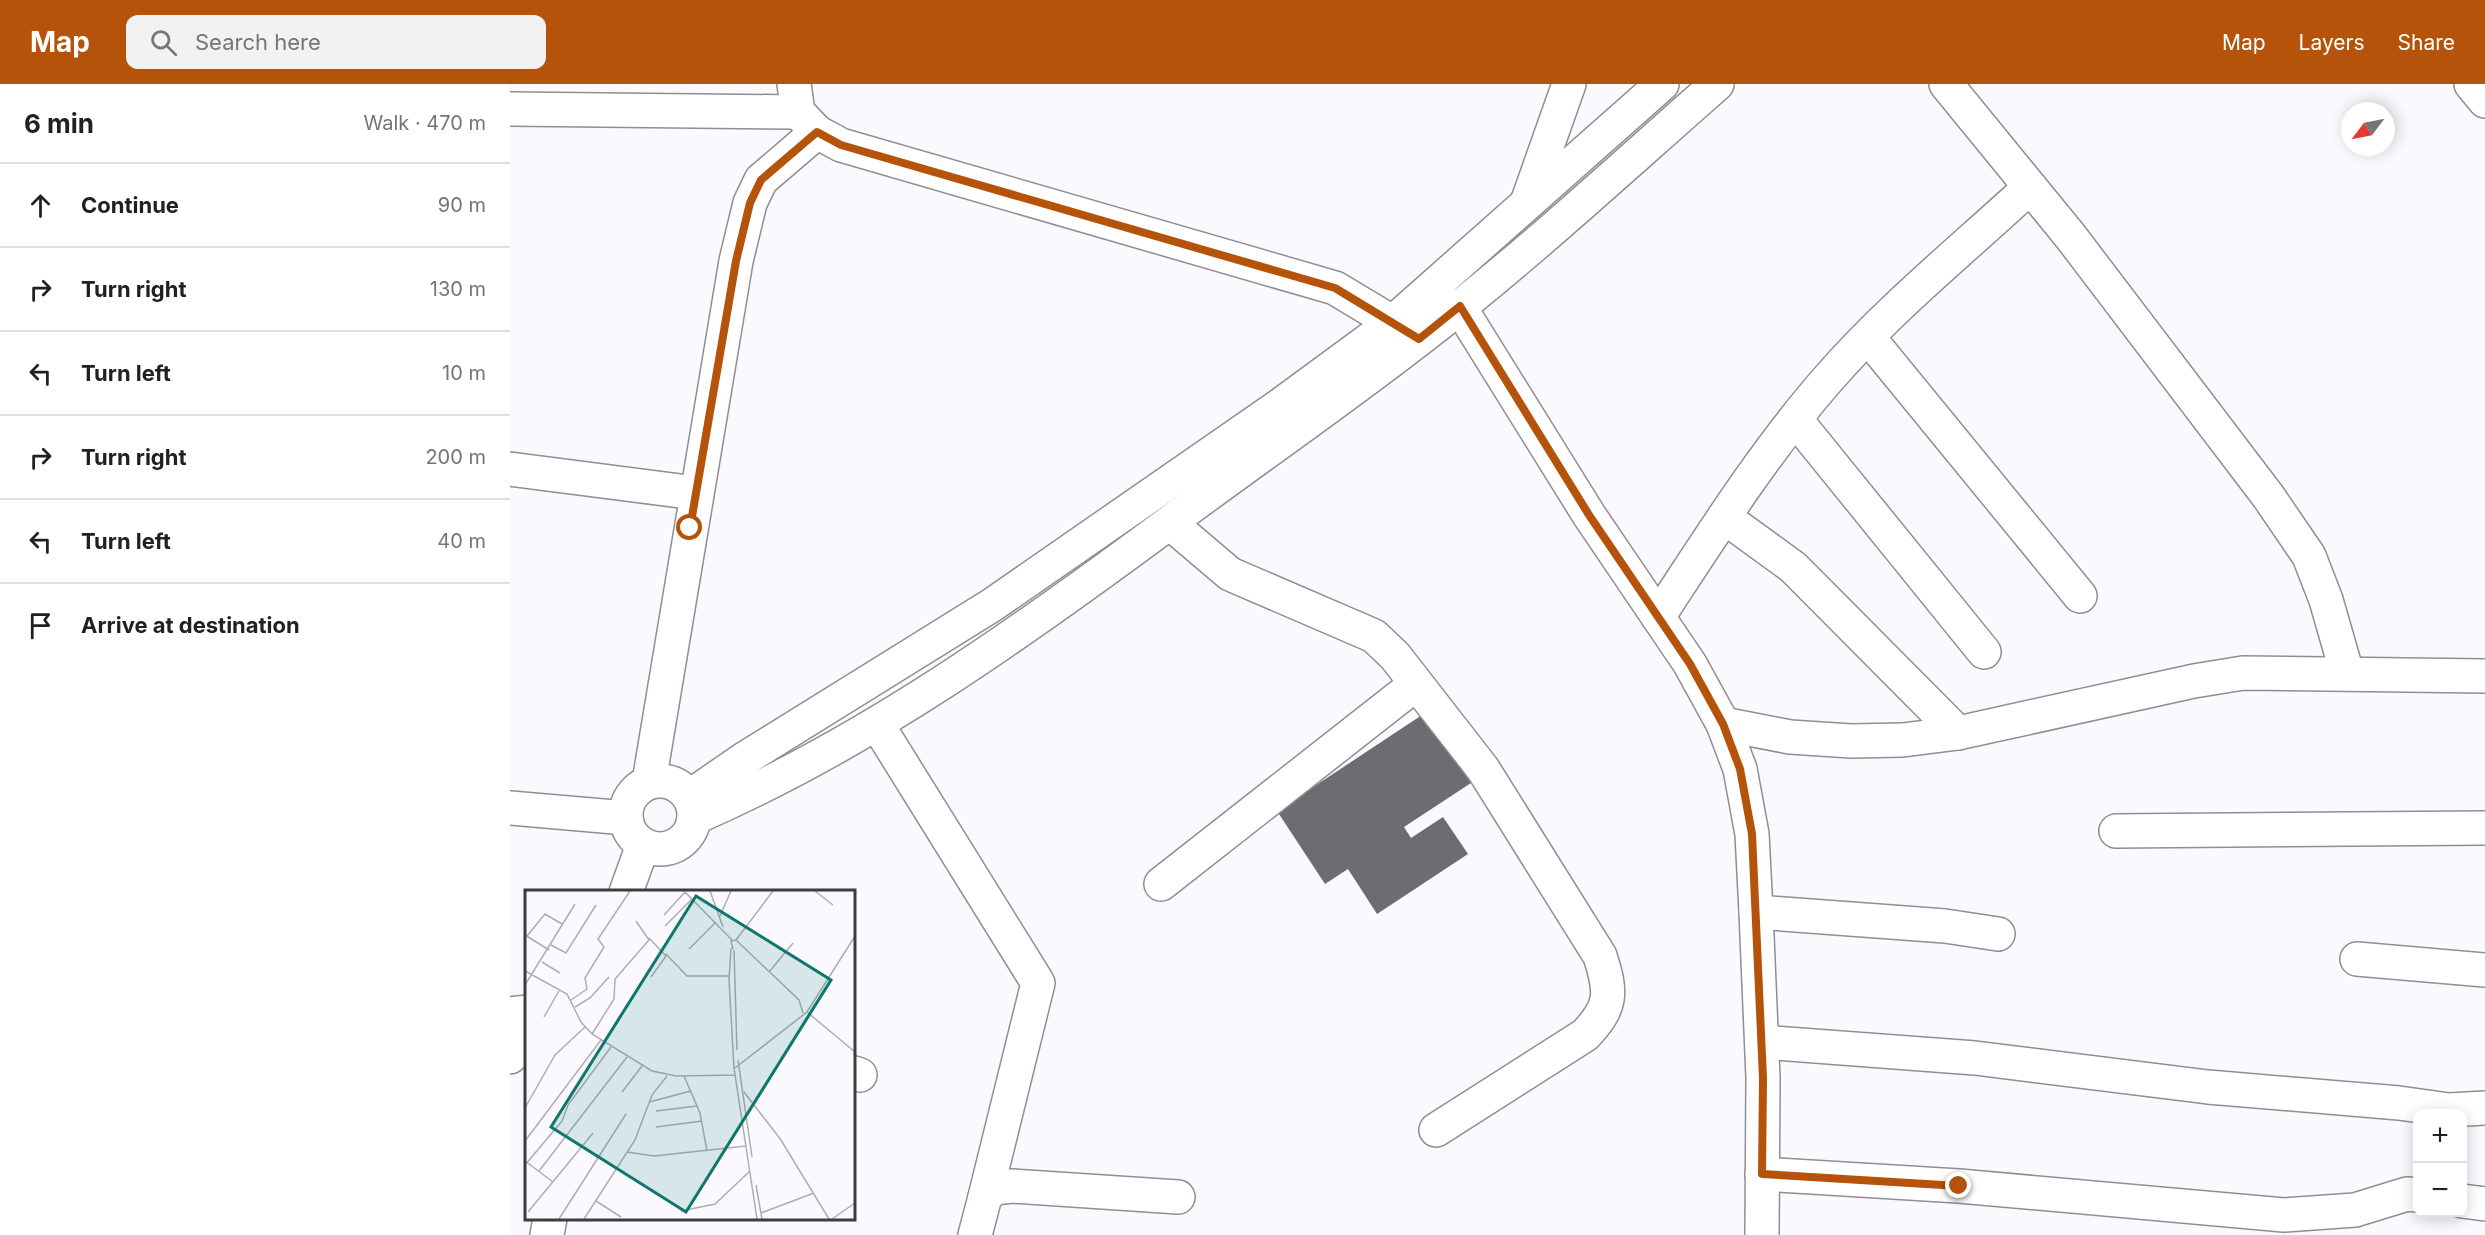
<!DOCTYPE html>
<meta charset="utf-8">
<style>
body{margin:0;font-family:Inter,sans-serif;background:#f2f2f2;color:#202124}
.controls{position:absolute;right:18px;bottom:18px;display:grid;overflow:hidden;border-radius:12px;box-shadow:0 3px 15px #0003}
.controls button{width:54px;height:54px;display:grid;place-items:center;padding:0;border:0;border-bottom:2px solid #e0e0e0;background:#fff;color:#202124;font:30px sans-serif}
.compass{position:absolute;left:1831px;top:18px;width:54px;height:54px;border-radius:50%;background:#fff;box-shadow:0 3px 15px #0003;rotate:238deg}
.stop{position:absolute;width:18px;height:18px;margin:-14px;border:4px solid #b45309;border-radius:50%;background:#fff}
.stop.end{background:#b45309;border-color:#fff;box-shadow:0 2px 6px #0008}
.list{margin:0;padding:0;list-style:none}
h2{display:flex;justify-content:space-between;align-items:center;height:78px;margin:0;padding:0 24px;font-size:26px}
h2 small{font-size:20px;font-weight:400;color:#757577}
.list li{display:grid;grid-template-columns:39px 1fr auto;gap:18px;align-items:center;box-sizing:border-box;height:84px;padding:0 24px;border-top:2px solid #e0e0e0}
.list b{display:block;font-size:22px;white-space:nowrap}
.list em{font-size:20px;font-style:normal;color:#757577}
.icon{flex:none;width:33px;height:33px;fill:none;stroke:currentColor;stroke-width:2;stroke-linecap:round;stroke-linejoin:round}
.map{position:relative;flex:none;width:1975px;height:1151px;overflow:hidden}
header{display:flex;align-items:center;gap:36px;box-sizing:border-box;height:84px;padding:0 30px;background:#b45309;color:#fff}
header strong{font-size:28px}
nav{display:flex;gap:33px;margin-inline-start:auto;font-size:21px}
.search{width:420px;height:54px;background:#f2f2f2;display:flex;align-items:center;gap:15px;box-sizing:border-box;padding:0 21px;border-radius:12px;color:#757577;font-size:22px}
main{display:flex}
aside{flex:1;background:#fff}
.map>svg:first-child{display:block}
.building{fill:#6e6c73}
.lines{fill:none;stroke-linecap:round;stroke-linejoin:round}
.minor-casing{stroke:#908d94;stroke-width:36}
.minor{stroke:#fff;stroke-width:33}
.route{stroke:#b45309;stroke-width:8}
.inset-road{fill:none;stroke:#afadb1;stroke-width:1.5}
.view{fill:#0f766e;fill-opacity:0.15;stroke:#0f766e;stroke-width:3}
.inset-edge{fill:none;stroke:#3c3b3e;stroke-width:3}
</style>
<header>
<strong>Map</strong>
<div class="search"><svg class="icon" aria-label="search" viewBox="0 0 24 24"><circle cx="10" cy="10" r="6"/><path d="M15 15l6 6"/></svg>Search here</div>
<nav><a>Map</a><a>Layers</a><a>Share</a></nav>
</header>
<main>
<aside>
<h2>6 min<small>Walk · 470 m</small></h2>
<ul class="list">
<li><svg class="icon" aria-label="ahead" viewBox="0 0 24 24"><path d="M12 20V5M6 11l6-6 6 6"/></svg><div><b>Continue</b></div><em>90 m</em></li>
<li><svg class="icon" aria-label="right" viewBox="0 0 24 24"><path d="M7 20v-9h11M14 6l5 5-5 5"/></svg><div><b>Turn right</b></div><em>130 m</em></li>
<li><svg class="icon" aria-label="left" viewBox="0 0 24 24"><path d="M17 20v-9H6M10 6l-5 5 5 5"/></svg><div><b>Turn left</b></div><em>10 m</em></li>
<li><svg class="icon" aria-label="right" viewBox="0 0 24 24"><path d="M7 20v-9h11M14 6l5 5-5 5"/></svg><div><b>Turn right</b></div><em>200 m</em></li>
<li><svg class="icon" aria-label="left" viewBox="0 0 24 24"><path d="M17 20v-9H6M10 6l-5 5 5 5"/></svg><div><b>Turn left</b></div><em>40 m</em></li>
<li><svg class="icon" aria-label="arrive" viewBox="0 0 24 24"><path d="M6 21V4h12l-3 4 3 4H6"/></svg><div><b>Arrive at destination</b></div></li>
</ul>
</aside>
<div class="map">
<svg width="1975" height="1151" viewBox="0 0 1975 1151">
<rect width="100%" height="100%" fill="#fbf9fe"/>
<!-- building -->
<polygon class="building" points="915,629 961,699 894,743 901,754 933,733 958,770 867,830 838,785 815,800 767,727"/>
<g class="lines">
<defs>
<g id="minor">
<polyline points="284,0 288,28 307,48 331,61 825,204 900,249"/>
<polyline points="1436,0 1561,153 1758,412 1799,472 1816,516 1837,589"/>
<polyline points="1961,0 1975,17"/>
<polyline points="0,25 288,28"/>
<polyline points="1018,116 1059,0"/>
<polyline points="949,222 1079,431 1180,580 1213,640 1230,685 1242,750 1246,828 1253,994 1252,1151"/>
<polyline points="1358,253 1570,512"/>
<polyline points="1286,336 1474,568"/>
<polyline points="0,385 186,409"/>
<polyline points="1214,433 1283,483 1448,649"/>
<path d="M660 439 720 490 864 552 885 572 973 685 1090 872C1102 909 1102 923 1075 951L926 1046"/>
<path d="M1148 533C1202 451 1254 368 1318 295 1379 225 1452 166 1520 103"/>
<polyline points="367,640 528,899 475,1113"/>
<polyline points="1213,640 1280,653 1341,657 1393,656 1448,649 1684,597 1733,589 1975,592"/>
<circle cx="150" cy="731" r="34"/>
<polyline points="139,698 226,177 240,119 251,96 307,48"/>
<polyline points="179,713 234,675 482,521 769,322 882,239 1152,0"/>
<polyline points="0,724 116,734"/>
<path d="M184 734C357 659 512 548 663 436 744 376 828 318 908 256 1012 176 1109 86 1207 0"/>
<polyline points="1606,747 1975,744"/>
<polyline points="651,800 906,600"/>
<polyline points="116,808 133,761"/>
<polyline points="1246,828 1435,842 1488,850"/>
<polyline points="1847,875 1975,886"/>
<polyline points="0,930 16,928"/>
<polyline points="1252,958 1465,974 1698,1003 1889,1019 1939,1026 1975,1024"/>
<polyline points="0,973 16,952"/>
<polyline points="344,989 350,991"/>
<polyline points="1252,1090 1449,1102 1774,1131 1845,1126 1897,1110 1908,1111"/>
<polyline points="1952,1117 1975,1120"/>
<polyline points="37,1151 40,1134"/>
<polyline points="465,1151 475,1113 484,1104 502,1102 668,1113"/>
</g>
</defs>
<!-- minor casing -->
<use href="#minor" class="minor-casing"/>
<!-- minor -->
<use href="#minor" class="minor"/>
</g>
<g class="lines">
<!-- route -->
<polyline class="route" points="180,444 226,177 240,119 251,96 307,48 331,61 825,204 909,255 950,222 1079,431 1180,580 1213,640 1230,685 1242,750 1253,994 1252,1090 1449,1102"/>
</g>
<!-- overview -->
<g transform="translate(15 806)">
<rect width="330" height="330" fill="#fbf9fe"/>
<path class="inset-road" d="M159 1 207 50M185 1 198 37M290 1 308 15M139 25 160 2M195 26 206 1M140 36 167 9M0 45 24 60M2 46 20 24 37 34M124 48 141 66 126 87M211 50 274 110 278 123M26 55 41 63 71 15M206 58 204 90 209 178 232 329M164 59 191 32M208 59 206 51 211 50 248 1M209 60 212 160M141 64 162 86H204M17 72 35 83M0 81 42 104 56 132 67 144 127 181 151 186 210 185M244 82 268 53M0 95 50 14M46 110 62 99 60 88 79 57 73 49 105 1M50 117 65 108 84 87M282 122 330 46M19 127 35 99M67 144 89 109 90 89 124 50 111 31M213 170 227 267M210 178 282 122 330 162M159 186 175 223 182 261M97 202 117 176M219 202 256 250 304 329M124 212 166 201M0 218 30 165 60 137M131 221 172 216M131 237 177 231M0 251 76 150M102 262 129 266 221 256M0 271 28 292M0 275 37 231 43 215 86 157M14 281 102 167M231 295 237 329M71 311 96 327M156 321 190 314 225 281M3 322 68 243M236 323 289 303M34 329 101 224M59 329 110 250 127 205 142 186M307 329 330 313"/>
<path class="view" d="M171 6 306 90 161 322 26 237Z"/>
<rect width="330" height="330" class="inset-edge"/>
</g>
</svg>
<div class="controls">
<button>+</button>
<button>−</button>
</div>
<svg class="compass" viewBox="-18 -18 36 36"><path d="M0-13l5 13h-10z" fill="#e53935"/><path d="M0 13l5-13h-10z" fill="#757577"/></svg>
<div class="stop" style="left:180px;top:444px"></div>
<div class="stop end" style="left:1449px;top:1102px"></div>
</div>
</main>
